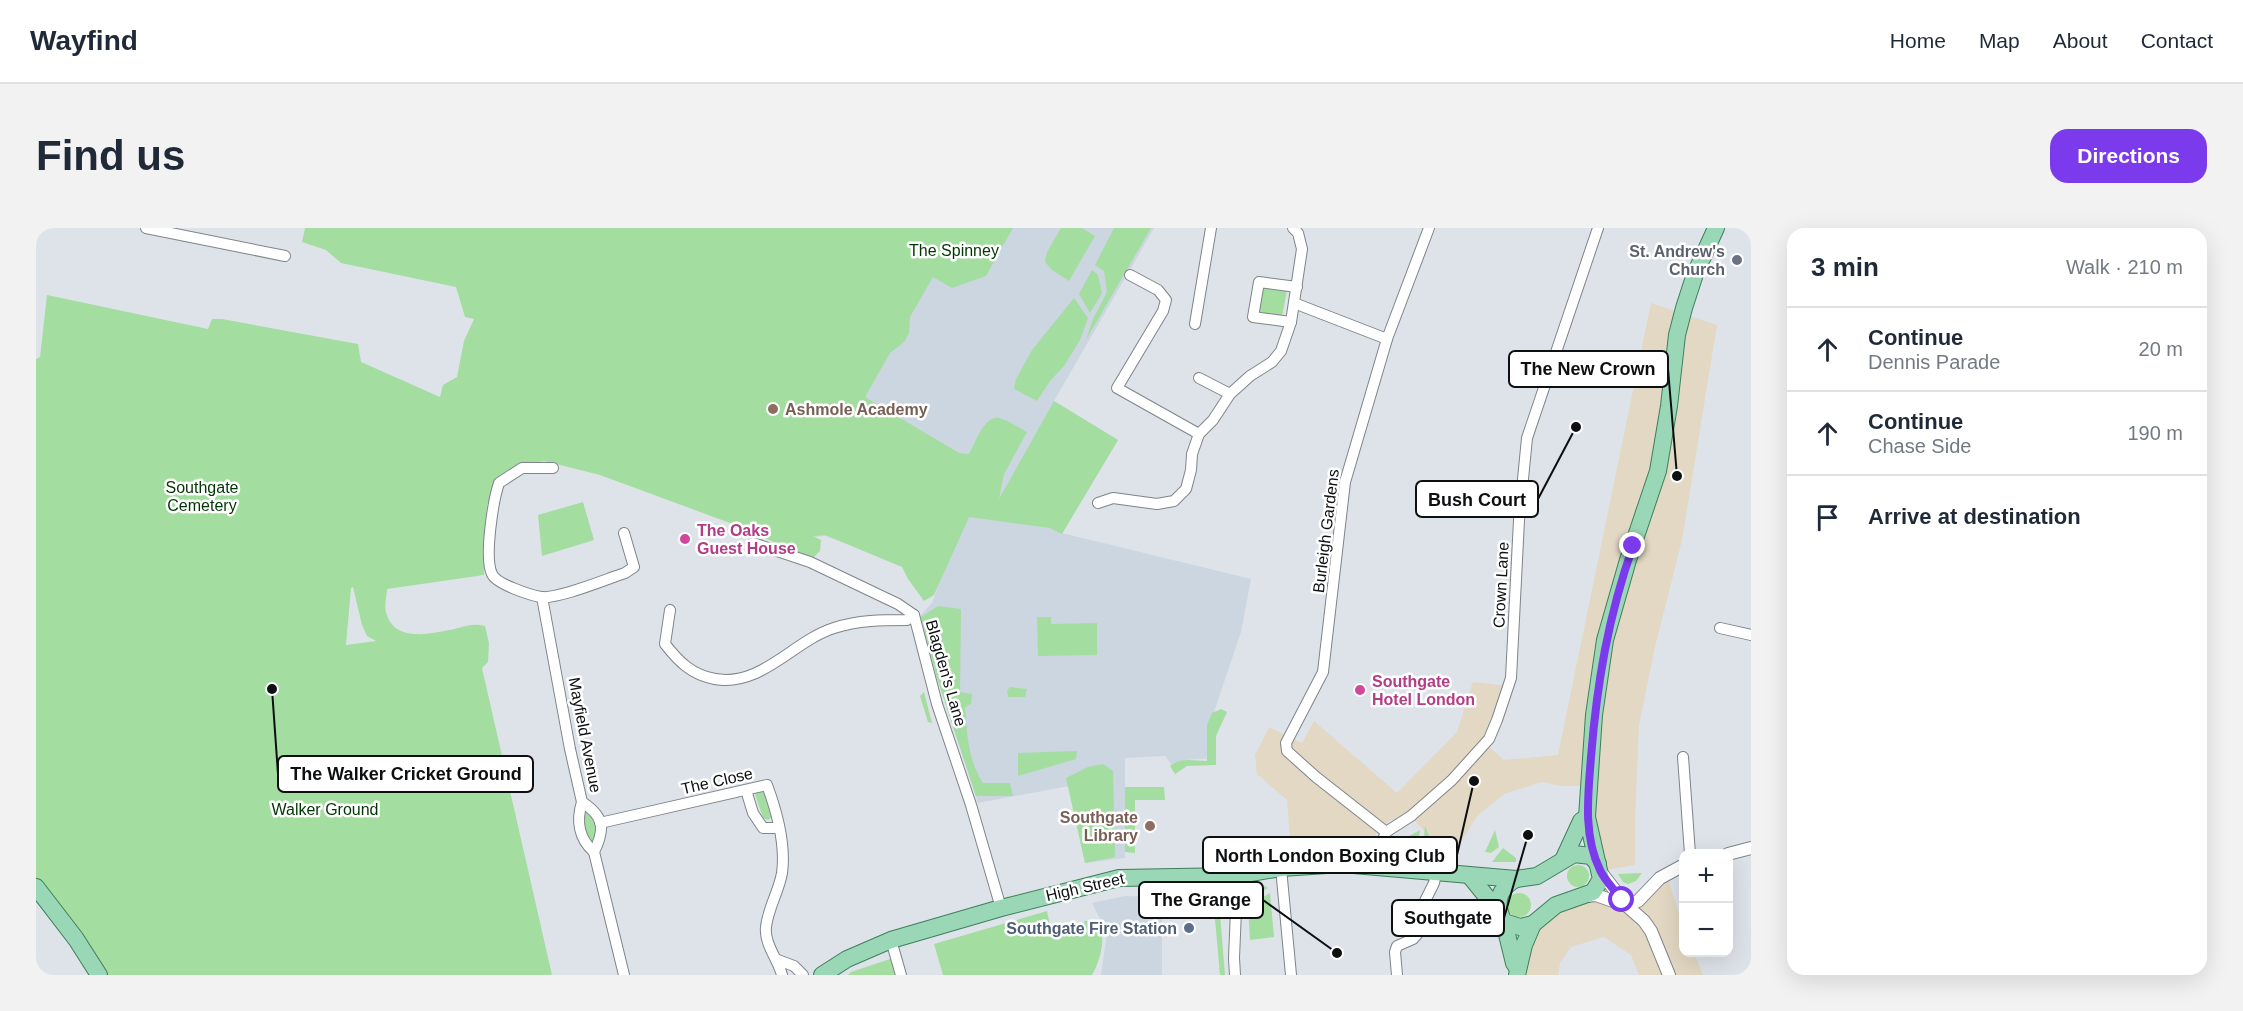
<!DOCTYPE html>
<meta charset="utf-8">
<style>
body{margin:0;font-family:Arial,sans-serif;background:#f2f2f3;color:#1f2937}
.controls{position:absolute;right:18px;bottom:18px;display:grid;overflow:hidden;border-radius:12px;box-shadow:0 6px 24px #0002}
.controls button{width:54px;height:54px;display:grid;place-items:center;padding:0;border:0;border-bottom:2px solid #e0e1e3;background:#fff;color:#1f2937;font:30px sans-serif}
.stop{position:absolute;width:18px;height:18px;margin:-14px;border:4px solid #7c3aed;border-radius:50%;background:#fff}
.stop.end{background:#7c3aed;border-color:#fff;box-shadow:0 2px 6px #0008}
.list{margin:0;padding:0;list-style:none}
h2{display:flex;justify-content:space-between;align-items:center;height:78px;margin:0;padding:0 24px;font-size:26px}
h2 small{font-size:20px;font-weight:400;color:#747a83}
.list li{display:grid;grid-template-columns:39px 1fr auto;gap:18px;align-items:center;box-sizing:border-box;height:84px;padding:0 24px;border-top:2px solid #e0e1e3}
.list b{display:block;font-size:22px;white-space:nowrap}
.list p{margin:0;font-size:20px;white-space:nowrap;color:#747a83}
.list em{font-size:20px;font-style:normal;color:#747a83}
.icon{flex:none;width:33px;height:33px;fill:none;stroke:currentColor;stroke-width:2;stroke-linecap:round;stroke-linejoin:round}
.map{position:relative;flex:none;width:1715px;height:747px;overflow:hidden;border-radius:18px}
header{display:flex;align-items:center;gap:36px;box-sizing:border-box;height:84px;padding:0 30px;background:#fff;border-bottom:2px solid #e0e1e3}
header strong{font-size:28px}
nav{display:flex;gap:33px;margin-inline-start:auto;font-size:21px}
.intro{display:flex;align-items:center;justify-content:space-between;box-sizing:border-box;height:144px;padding:0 36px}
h1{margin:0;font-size:42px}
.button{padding:15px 27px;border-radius:18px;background:#7c3aed;color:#fff;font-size:21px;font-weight:700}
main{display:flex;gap:36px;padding:0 36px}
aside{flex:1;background:#fff;border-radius:18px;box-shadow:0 6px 24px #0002}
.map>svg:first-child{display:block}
.commercial{fill:#e2d8c3}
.built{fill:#cbd6e1}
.green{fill:#a4dda0;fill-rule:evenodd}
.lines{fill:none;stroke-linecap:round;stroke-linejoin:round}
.minor-casing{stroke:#7f848a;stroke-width:12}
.tertiary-casing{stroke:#7f848a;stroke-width:14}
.primary-casing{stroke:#3d7f5c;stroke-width:18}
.minor{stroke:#fff;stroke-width:10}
.tertiary{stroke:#fff;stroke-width:12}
.primary{stroke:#9ad7b6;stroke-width:16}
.route{stroke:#7c3aed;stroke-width:8}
.worship-dot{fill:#6b7280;stroke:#fff;stroke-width:2}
.education-dot{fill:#8d6e63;stroke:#fff;stroke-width:2}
.hotel-dot{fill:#d1479c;stroke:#fff;stroke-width:2}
.service-dot{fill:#5c6f8a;stroke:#fff;stroke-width:2}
.labels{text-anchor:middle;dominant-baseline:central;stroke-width:5;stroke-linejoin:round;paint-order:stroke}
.park-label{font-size:16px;fill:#013503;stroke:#fff}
.worship-label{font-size:16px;font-weight:bold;fill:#5b616d;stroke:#fff;text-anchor:end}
.education-label{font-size:16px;font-weight:bold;fill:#785e54;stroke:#fff;text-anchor:start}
.hotel-label{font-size:16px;font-weight:bold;fill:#b23c85;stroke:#fff;text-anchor:start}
.street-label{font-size:16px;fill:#0d0f11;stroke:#fff}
.service-label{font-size:16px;font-weight:bold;fill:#4e5e75;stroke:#fff;text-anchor:end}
.leader{fill:none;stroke:#0d0f11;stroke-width:2}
.callout-dot{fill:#0d0f11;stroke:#fff;stroke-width:2}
.callout{fill:#fff;stroke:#0d0f11;stroke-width:2}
.callout-label{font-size:18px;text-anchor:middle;font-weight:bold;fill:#0d0f11}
</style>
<header>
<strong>Wayfind</strong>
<nav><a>Home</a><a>Map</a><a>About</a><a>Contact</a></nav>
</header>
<div class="intro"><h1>Find us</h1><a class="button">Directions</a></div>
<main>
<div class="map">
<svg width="1715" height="747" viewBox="0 0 1715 747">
<rect width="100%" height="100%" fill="#dee3e9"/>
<!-- commercial -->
<g class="commercial">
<polygon points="1615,75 1681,97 1646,312 1619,419 1603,497 1599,592 1599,637 1564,643 1552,558 1525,558 1506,554 1468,566 1442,587 1424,615 1415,620 1405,618 1397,612 1377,591 1355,592 1334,612 1300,636 1256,639 1251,572 1221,546 1219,527 1233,499 1266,515 1278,493 1361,565 1421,504 1437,454 1472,458 1450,516 1468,532 1522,527"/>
<polygon points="1630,645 1647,697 1648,724 1658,725 1667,747 1603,747 1595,727 1568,709 1535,719 1524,735 1522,747 1481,747 1497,696 1555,667 1591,678"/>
</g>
<!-- built -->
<g class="built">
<polygon points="506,0 1118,0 1018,173 1082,212 1026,305 1215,351 1205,404 1177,487 1179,530 1149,532 1138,540 1129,528 1089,530 1089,630 1049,635 1033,558 942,575 901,450 883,389 896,375 904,353 872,351 868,339 827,321 789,308 777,309"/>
<polygon points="1089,668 1126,669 1126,747 1065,747 1071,705 1056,675"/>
</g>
<!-- green -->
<g class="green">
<path d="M269 0H977L950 48 916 60 897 49 874 89 873 105 868 114 854 125 829 169 923 225 933 226C939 216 948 187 963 190 972 192 983 200 991 204L968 246 963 271 1018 173 1082 212 1026 306 1014 300 933 289 898 367 888 373 872 351 866 339 789 307 777 308 785 312 784 323 776 331 702 298 564 247 508 233 483 238 461 254 451 277 448 347 351 361C351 367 348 377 350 384 357 413 390 407 413 402 426 400 436 394 449 398L453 415 452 434 446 440 516 747H59L0 652V131L4 129 11 67 172 101 176 91H186L322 116 325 134 404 169 407 157 421 149 428 113 438 91 429 89 420 59 305 35 290 22 266 14ZM317 359 326 397 331 408 340 413 310 417 315 360Z"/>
<polygon points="1025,0 1046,0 1059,8 1033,53 1016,42 1009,34 1011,24"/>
<polygon points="1078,0 1115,0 1050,112 1057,91 1071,64 1068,43 1059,37"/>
<polygon points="1056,42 1062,47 1066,65 1054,85 1043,66"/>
<polygon points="1226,58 1251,62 1246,89 1221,85"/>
<polygon points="1038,70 1052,90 1044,112 1028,138 1014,153 1001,173 978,161 980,151 996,122"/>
<polygon points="547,274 558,312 506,328 502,287"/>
<path d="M902 378 925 381 924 464 936 466 935 476 929 479C931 506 932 532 947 555H974L977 568H940L901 450 885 389Z"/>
<polygon points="1001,389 1015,389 1015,396 1061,395 1061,427 1002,428"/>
<polygon points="974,459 991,461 989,469 972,469 971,463"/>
<polygon points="888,464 896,495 892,494 884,468"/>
<path d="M1185 481 1191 484 1180 508V537L1151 538 1139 546 1134 538C1145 529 1158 533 1171 533V497L1176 485Z"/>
<polygon points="1041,523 1040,531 982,548 982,525"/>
<polygon points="1067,536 1077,543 1079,629 1049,635 1030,550 1052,539"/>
<polygon points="1089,559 1128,559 1129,572 1099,572 1099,625 1089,624"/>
<polygon points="728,562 736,589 732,592 727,590 719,566 720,564"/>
<path d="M548 582C560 589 564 601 557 613H554L549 602Z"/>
<polygon points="1389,598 1396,615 1412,624 1387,621"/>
<polygon points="1384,602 1381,620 1363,619 1366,612"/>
<polygon points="1459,602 1463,619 1455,625 1449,624"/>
<polygon points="1467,620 1480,630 1480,634 1456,634"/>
<circle cx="1542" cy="648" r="11"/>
<polygon points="1606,645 1600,653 1592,656 1587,654 1582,646"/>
<path d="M1224 655 1232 660 1211 672C1210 662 1216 659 1224 655Z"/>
<polygon points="1234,665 1238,709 1214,712 1212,678"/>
<circle cx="1483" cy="677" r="12"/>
<polygon points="1177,669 1183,674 1189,747 1184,747"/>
<path d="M1011 683 1016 707 1032 703 1033 706 1050 703 1048 693H1063C1070 710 1065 731 1056 747H907L898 716Z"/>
<polygon points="860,729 865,747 812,747 815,744"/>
</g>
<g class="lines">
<defs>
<g id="minor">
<polyline points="110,0 249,28"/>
<polyline points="1094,47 1122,62 1130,72 1127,83 1081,160 1163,206"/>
<polyline points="1258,75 1351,111"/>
<polyline points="1255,94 1217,89 1223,54 1261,59"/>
<polyline points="1159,96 1175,0"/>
<polyline points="1163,150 1194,166"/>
<path d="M517 240H486L463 255C457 273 448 330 456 346 460 356 494 367 505 369 523 371 570 351 589 345L598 339 588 305"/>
<polyline points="1062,275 1077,270 1121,276 1138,273 1150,261 1155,242 1156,226 1163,206 1177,192 1194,166 1214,148 1236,134 1245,123 1255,94 1266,21 1262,5 1257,0"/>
<polyline points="717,315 774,334 862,376 878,387 901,476 935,577 965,680"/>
<path d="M506 369 534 521 546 574C569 589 569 601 558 624L588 747"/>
<path d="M634 382 629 416C643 434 656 447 679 451 726 459 757 413 798 400 822 392 847 392 871 392L878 387"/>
<polyline points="1684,400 1715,407"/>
<polyline points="1647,529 1654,626"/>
<polyline points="710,562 717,585 727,600 743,600"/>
<path d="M546 574C540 593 543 611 558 624"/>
<path d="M564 595 731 557C741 584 750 616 746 645 743 663 732 680 730 699 728 716 742 731 746 747"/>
<polyline points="1350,604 1280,549 1251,523 1250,515 1287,444 1309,254 1351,111 1393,0"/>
<polyline points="1343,639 1345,617 1350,604 1375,588 1416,552 1453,511 1461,492 1475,450 1483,292 1491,210 1562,0"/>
<polyline points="1245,640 1255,747"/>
<polyline points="1197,648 1200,682 1198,730 1199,747"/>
<polyline points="855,712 865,747"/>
<polyline points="742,732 758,738 767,747"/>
<polyline points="1361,747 1359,724 1361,718 1377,711 1383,704 1384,683 1398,655 1400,645"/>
</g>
<g id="tertiary">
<polyline points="1692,626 1715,620"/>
<polyline points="1564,643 1591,678 1608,693 1615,703 1633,747"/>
<polyline points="1550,668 1560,667 1591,678"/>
<polyline points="1591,678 1602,673 1624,650 1648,637"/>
</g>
<g id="primary">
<polyline points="1527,632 1545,593 1551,589"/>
<polyline points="1433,647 1463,684"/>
<path d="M1480 651C1462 661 1458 675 1468 694L1484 699 1497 696 1520 677 1557 664 1565 651 1551 589 1558 487 1569 412 1592 332 1622 243 1633 178 1641 107 1648 80 1659 46 1680 0"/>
<polyline points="0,659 40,711 63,747"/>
<polyline points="1468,694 1478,735 1482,741"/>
<polyline points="786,747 811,731 855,712 965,680 1083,650 1197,648 1245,640 1306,636 1480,651 1501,648 1538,626 1555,628 1562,636"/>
<polyline points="1481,747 1488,717 1497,696"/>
</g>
</defs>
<!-- minor casing -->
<use href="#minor" class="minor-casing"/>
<!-- tertiary casing -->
<use href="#tertiary" class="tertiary-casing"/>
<!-- primary casing -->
<use href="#primary" class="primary-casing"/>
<!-- minor -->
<use href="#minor" class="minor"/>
<!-- tertiary -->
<use href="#tertiary" class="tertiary"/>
<!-- primary -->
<use href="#primary" class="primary"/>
</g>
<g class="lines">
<!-- route -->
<path class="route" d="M1586 672C1579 662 1569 653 1564 642 1547 607 1552 567 1555 529 1561 455 1572 389 1597 318"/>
</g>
<!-- markers -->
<circle class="worship-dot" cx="1701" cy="32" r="6"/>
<g class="education-dot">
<circle cx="737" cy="181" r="6"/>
<circle cx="1114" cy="598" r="6"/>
</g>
<g class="hotel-dot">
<circle cx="649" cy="311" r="6"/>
<circle cx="1324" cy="462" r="6"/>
</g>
<circle class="service-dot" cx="1153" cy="700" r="6"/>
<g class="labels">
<!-- park labels -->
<g class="park-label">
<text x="918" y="22">The Spinney</text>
<text x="166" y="259">Southgate<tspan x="166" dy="18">Cemetery</tspan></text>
<text x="289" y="581">Walker Ground</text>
</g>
<!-- worship labels -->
<g class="worship-label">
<text x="1689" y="23">St. Andrew's<tspan x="1689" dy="18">Church</tspan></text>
</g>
<!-- education labels -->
<g class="education-label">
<text x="749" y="181">Ashmole Academy</text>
<text x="1102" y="589" text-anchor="end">Southgate<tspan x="1102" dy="18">Library</tspan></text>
</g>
<!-- hotel labels -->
<g class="hotel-label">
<text x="661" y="302">The Oaks<tspan x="661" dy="18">Guest House</tspan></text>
<text x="1336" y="453">Southgate<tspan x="1336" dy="18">Hotel London</tspan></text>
</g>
<!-- street labels -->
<g class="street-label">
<text transform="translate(1290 303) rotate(-83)">Burleigh Gardens</text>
<text transform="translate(1465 357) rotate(-87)">Crown Lane</text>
<text transform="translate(910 445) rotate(74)">Blagden's Lane</text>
<text transform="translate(549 507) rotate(79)">Mayfield Avenue</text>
<text transform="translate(681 553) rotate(-13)">The Close</text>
<text transform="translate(1049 659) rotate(-13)">High Street</text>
</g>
<!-- service labels -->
<g class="service-label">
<text x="1141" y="700">Southgate Fire Station</text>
</g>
</g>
<!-- callouts -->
<path class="leader" d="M1641 248L1632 141M1540 199L1502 271M236 461L242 546M1438 553L1421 627M1301 725L1227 672M1492 607L1468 690"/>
<g class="callout-dot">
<circle cx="1641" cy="248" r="6"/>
<circle cx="1540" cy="199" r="6"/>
<circle cx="236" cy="461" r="6"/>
<circle cx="1438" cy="553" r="6"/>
<circle cx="1301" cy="725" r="6"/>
<circle cx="1492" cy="607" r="6"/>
</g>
<g class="callout">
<rect x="1473" y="123" width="159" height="36" rx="6"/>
<rect x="1380" y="253" width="122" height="36" rx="6"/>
<rect x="242" y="528" width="255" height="36" rx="6"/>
<rect x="1167" y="609" width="254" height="36" rx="6"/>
<rect x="1103" y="654" width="124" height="36" rx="6"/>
<rect x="1356" y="672" width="112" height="36" rx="6"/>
</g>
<g class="callout-label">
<text x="1552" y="147">The New Crown</text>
<text x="1441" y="278">Bush Court</text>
<text x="370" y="552">The Walker Cricket Ground</text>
<text x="1294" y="634">North London Boxing Club</text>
<text x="1165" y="678">The Grange</text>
<text x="1412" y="696">Southgate</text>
</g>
</svg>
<div class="controls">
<button>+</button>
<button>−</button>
</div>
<div class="stop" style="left:1586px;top:672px"></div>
<div class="stop end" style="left:1597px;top:318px"></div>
</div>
<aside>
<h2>3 min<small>Walk · 210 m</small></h2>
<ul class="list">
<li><svg class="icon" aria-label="ahead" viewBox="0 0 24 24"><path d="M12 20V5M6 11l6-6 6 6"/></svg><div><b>Continue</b><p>Dennis Parade</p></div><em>20 m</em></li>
<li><svg class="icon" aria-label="ahead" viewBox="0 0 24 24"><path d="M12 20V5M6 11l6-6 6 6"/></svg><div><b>Continue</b><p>Chase Side</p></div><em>190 m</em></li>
<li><svg class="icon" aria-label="arrive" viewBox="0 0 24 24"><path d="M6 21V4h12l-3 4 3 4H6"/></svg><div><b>Arrive at destination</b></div></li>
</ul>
</aside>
</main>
